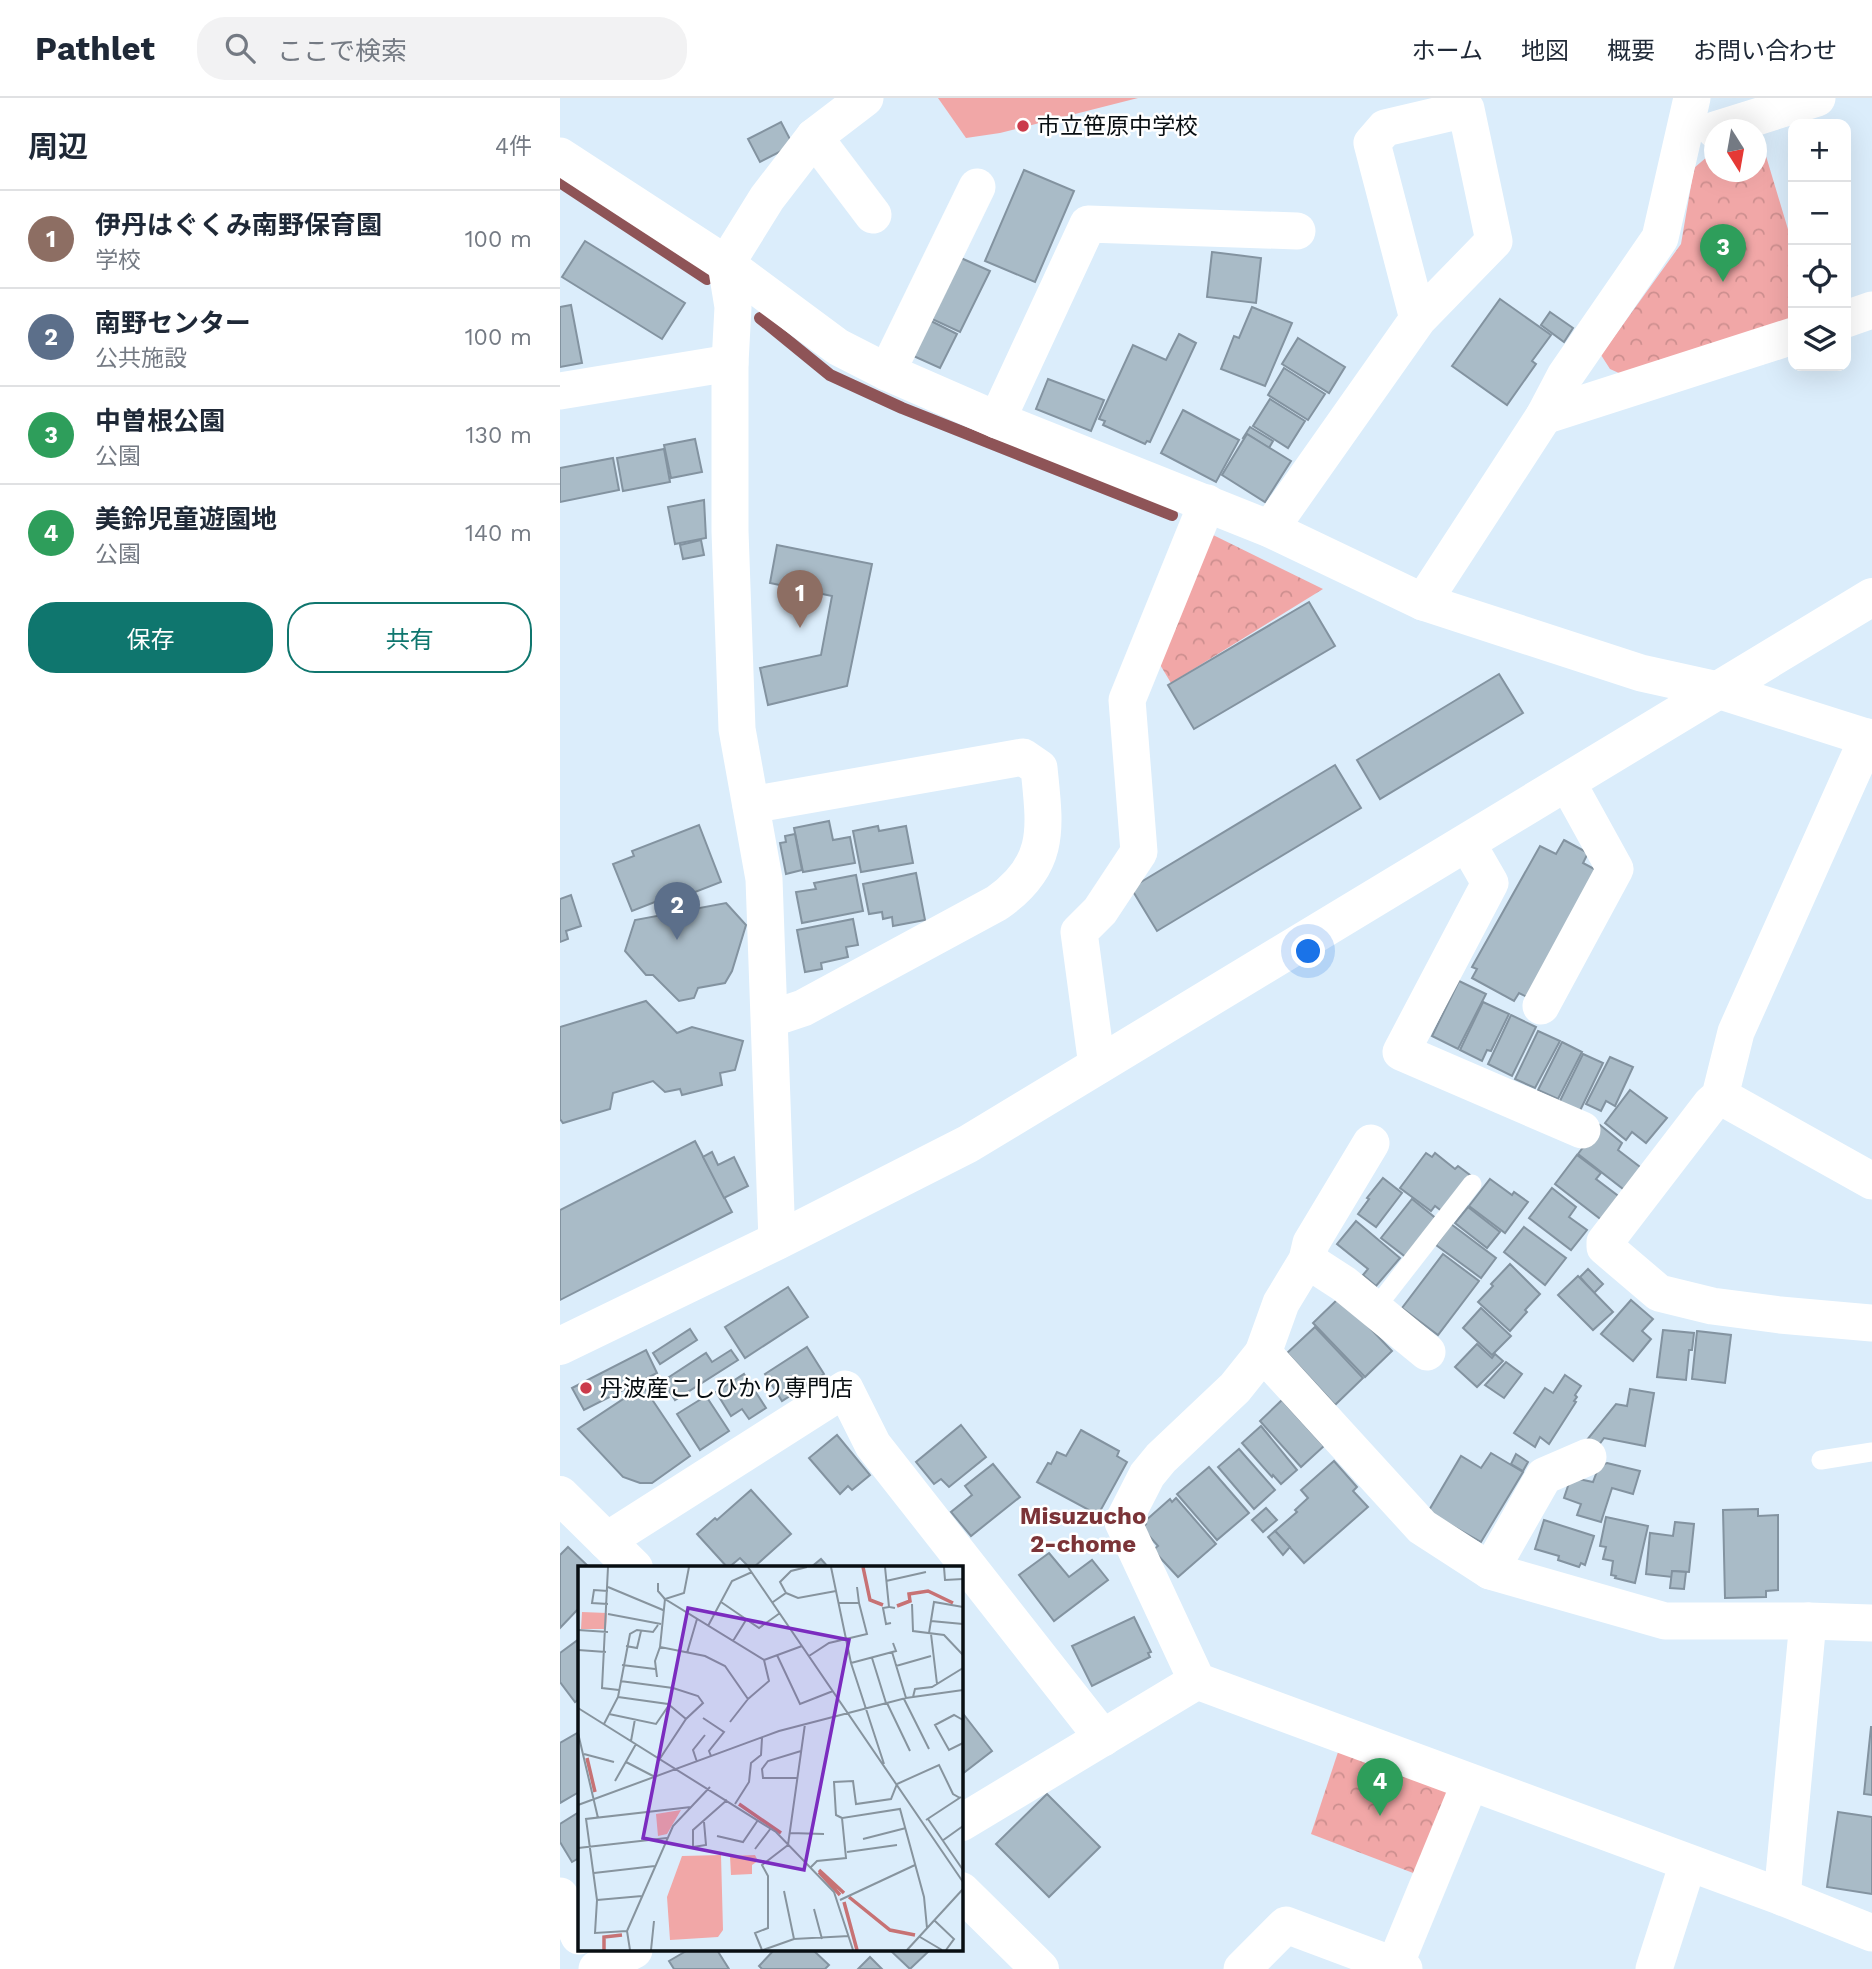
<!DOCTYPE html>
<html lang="ja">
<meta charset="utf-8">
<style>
body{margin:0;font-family:"Work Sans","Noto Sans JP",sans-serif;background:#f2f2f3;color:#1f2937}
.controls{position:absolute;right:21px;top:21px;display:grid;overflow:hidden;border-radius:14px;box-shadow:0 7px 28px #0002}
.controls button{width:63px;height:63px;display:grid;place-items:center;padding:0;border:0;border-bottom:2px solid #e0e1e3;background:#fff;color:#1f2937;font:35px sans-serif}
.compass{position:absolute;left:1144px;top:21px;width:63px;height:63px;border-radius:50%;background:#fff;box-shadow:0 7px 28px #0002;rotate:169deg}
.you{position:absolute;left:749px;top:854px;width:24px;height:24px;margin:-18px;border:5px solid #fff;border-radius:50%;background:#1a73e8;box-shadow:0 0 0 10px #1a73e833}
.badge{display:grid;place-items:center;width:46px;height:46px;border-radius:50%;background:#0f766e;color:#fff;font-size:23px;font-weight:700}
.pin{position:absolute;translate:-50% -58px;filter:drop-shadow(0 2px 4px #0008)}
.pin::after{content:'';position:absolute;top:37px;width:24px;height:21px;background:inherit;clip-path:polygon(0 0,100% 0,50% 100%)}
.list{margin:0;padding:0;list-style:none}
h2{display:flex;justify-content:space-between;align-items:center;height:91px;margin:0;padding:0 28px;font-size:30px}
h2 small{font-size:23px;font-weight:400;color:#747a83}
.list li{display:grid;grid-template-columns:46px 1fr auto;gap:21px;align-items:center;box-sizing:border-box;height:98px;padding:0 28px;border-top:2px solid #e0e1e3}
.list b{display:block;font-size:26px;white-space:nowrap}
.list p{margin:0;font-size:23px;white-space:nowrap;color:#747a83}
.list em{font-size:23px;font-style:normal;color:#747a83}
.actions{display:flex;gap:14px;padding:21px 28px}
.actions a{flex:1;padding:16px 0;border:2px solid #0f766e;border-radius:28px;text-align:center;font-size:24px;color:#0f766e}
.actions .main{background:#0f766e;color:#fff}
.icon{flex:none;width:38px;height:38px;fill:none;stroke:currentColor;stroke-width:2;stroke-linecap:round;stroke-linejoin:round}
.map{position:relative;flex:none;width:1312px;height:1871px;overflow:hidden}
header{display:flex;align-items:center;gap:42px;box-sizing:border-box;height:98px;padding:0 35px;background:#fff;border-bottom:2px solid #e0e1e3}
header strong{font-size:33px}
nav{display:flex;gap:38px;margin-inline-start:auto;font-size:24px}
.search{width:490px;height:63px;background:#f2f2f3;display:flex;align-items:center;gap:18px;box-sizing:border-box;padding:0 24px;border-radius:28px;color:#747a83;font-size:26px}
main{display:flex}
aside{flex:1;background:#fff}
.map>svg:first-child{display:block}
.green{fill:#f1a7a7}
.park{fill:url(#park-crowns)}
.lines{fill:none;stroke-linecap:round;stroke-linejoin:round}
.stream{stroke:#8e5457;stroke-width:12}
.building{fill:#a9bbc7;stroke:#8393a0;stroke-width:2}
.lane{stroke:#fff;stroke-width:19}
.street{stroke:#fff;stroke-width:37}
.secondary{stroke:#fff;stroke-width:38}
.poi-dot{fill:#cb3b4b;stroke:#fff;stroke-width:2.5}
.labels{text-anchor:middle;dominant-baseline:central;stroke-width:5;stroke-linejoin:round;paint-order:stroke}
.poi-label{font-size:23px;fill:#080e12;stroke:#fff;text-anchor:start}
.neighbourhood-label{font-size:24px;font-weight:bold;fill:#7b3438;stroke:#fff}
.inset-river{fill:none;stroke:#c77274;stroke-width:3.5}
.inset-road{fill:none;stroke:#87949e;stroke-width:2}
.view{fill:#7b2cbf;fill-opacity:0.15;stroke:#7b2cbf;stroke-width:3.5}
.inset-edge{fill:none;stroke:#080e12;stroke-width:3.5}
</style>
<header>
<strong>Pathlet</strong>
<div class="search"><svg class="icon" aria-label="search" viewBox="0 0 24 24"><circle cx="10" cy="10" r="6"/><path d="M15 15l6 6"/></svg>ここで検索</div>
<nav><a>ホーム</a><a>地図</a><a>概要</a><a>お問い合わせ</a></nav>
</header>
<main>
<aside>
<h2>周辺<small>4件</small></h2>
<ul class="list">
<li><span class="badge" style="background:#8d6e63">1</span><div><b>伊丹はぐくみ南野保育園</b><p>学校</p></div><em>100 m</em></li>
<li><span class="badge" style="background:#5c6f8a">2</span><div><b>南野センター</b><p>公共施設</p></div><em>100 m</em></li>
<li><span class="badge" style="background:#2e9e5b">3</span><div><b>中曽根公園</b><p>公園</p></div><em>130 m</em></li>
<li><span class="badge" style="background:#2e9e5b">4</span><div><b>美鈴児童遊園地</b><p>公園</p></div><em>140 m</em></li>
</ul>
<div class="actions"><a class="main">保存</a><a>共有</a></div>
</aside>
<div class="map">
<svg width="1312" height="1871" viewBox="0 0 1312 1871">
<defs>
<pattern id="park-crowns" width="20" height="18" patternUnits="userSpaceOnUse" patternTransform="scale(1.75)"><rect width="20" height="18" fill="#f1a7a7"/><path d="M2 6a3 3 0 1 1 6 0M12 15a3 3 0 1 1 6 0" fill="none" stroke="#cd8f8f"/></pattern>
</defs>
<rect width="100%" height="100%" fill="#dbedfb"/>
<!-- green -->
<polygon class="green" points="378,0 578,0 440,35 406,40"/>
<!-- park -->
<g class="park">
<polygon points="1200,38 1233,148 1233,220 1061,276 1050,271 1041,257 1121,146 1134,70 1154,53 1154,74 1196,74 1197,39"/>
<polygon points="647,434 763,491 611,585 596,560"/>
<polygon points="779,1651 886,1690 889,1700 861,1778 751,1736"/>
</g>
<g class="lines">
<!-- stream -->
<g class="stream">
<polyline points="0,84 147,181"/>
<polyline points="200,220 270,277 342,310 612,417"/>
</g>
</g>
<!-- building -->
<g class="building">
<polygon points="221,24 233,47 200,64 188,41"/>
<polygon points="464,72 514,93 475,184 425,163"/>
<polygon points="25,143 125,205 102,241 2,179"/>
<polygon points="652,154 701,160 696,205 647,199"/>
<polygon points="401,160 430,173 400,234 372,221"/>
<polygon points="940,201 991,237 972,263 976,266 947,307 892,268"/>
<polygon points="11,207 22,265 0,269 0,209"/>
<polygon points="692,209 732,225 705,288 661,271 674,238 679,240"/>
<polygon points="990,214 1013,230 1004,244 981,227"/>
<polygon points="367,221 397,236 380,270 349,256"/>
<polygon points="619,236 636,245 590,344 587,343 585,346 543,327 545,323 539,321 573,247 606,262"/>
<polygon points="738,240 785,269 769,295 722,266"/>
<polygon points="724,270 765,296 748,322 708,297"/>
<polygon points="488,281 544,302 531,333 476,311"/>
<polygon points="710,301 745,323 728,350 693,328"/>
<polygon points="623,312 679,342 656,384 601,355"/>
<polygon points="690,329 713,343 709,350 687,336 685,341 683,340"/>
<polygon points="687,336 731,363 705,404 662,377"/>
<polygon points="135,341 142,374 111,380 104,347"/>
<polygon points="104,351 110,384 63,393 57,360"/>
<polygon points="53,360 59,392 0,404 0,370"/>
<polygon points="144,402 146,440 115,446 108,409"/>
<polygon points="141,442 144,457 123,461 120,447"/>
<polygon points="217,447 312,466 287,588 208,607 200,570 261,557 272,498 210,485"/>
<polygon points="749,504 775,548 634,631 608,587"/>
<polygon points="939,576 963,615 820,701 797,662"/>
<polygon points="775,667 801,710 597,833 571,790"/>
<polygon points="269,723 273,742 290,739 295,765 243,774 234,730"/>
<polygon points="139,727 161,784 130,796 128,791 72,813 53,766 74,758 72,753"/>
<polygon points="318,728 319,733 346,728 353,765 301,774 293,733"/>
<polygon points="235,736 242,772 226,776 220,745 226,744 225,738"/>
<polygon points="1004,742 1028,755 1023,765 1038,773 967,899 959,895 954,903 912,880 917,871 912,869 980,748 996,756"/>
<polygon points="356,775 365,822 333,828 332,819 323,821 322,814 309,816 303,786"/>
<polygon points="296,777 303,813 242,825 236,794 256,791 254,785"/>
<polygon points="11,797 21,828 6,833 8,841 0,844 0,801"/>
<polygon points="166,805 186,827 172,873 165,885 138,890 134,900 119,903 93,877 86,877 65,853 75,822"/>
<polygon points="293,821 298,847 286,849 288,859 261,865 262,871 245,874 237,832"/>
<polygon points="899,883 926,896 898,951 872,938"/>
<polygon points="86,903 117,935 132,929 183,943 175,972 160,975 162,987 122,997 120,991 105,994 93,983 53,995 50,1011 3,1025 0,1021 0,929"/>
<polygon points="923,904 949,916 931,953 927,952 922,963 900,952"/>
<polygon points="951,917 976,929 952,978 928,966"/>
<polygon points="978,933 1000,943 975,990 955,981"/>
<polygon points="1002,944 1022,954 998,1001 978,992"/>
<polygon points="1023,956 1043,965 1016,1021 997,1009"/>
<polygon points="1050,959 1073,969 1055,1008 1046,1003 1041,1013 1026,1006"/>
<polygon points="1070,992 1107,1020 1086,1045 1072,1034 1066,1042 1045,1025"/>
<polygon points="1040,1027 1062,1045 1058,1052 1084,1072 1067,1094 1018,1056"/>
<polygon points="135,1043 172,1114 0,1202 0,1112"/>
<polygon points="152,1054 158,1067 174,1059 188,1088 164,1100 143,1059"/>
<polygon points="866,1055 872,1059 875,1055 895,1071 898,1068 910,1077 883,1114 875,1108 871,1113 840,1090"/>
<polygon points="1017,1057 1041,1075 1036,1081 1061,1100 1043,1123 995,1086"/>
<polygon points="823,1080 842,1095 816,1129 798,1116 809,1101 807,1100"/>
<polygon points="930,1081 952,1097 954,1094 968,1104 945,1135 909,1108"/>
<polygon points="992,1090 1016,1109 1009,1119 1027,1132 1011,1152 969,1120"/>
<polygon points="852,1101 878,1122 847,1160 821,1140"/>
<polygon points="908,1109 940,1134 927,1150 895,1125"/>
<polygon points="796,1123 840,1160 816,1188 803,1177 808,1171 777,1146"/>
<polygon points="891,1126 936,1160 921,1180 876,1147"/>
<polygon points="964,1129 1006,1160 985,1187 944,1154"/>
<polygon points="883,1156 919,1183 878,1237 842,1210"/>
<polygon points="950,1166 980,1196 965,1212 967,1214 950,1233 918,1204 933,1188 931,1186"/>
<polygon points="1028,1171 1043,1186 1034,1195 1020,1179"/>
<polygon points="1018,1178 1053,1214 1033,1232 998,1197"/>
<polygon points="228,1189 248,1219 185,1260 165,1229"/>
<polygon points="780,1199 832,1253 805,1279 753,1225"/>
<polygon points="1071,1202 1093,1221 1082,1233 1091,1241 1073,1263 1041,1236"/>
<polygon points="921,1210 951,1238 932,1257 903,1230"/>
<polygon points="755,1229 803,1280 775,1307 727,1255"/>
<polygon points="130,1231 137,1242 100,1266 93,1255"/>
<polygon points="1103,1232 1134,1235 1132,1252 1129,1252 1126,1282 1097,1279"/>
<polygon points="1137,1233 1171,1237 1165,1285 1132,1281"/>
<polygon points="917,1246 932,1260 935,1256 943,1263 917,1289 895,1269"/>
<polygon points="247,1249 264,1276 222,1303 205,1276"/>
<polygon points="86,1252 97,1275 24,1312 12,1290"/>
<polygon points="171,1252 178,1262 115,1302 103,1283 146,1255 152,1264"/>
<polygon points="946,1264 962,1276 944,1300 925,1287"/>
<polygon points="184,1276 206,1310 189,1321 182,1311 171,1318 156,1294"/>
<polygon points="1005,1277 1021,1288 1015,1297 1017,1299 1014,1303 1016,1304 989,1346 980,1339 975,1349 954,1335 985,1290 993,1295"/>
<polygon points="83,1288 130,1358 92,1385 80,1385 63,1379 18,1331"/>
<polygon points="1070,1291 1094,1295 1085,1348 1044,1340 1036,1351 1026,1343 1056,1306 1067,1308"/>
<polygon points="146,1298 169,1333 140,1352 117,1316"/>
<polygon points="722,1302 764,1348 741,1369 700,1323"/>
<polygon points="401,1327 426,1359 389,1389 381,1381 374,1386 356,1364"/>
<polygon points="701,1328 737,1372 721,1386 713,1377 712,1379 682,1345"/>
<polygon points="521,1332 559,1353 557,1358 567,1364 538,1417 477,1384 488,1365 491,1366 497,1354 506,1358"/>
<polygon points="277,1337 310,1377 292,1392 288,1388 280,1396 249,1360"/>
<polygon points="679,1351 715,1392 694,1411 658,1369"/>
<polygon points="931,1355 963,1374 921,1444 868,1414 901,1358 921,1370"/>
<polygon points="956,1356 968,1364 963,1373 951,1366"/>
<polygon points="774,1363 797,1389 793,1393 808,1409 744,1465 715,1433 737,1414 735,1412 748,1400 741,1392"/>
<polygon points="1047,1365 1080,1373 1073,1396 1052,1390 1041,1424 1017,1417 1021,1406 1004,1400 1010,1382 1014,1380 1033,1384 1039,1368"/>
<polygon points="433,1366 460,1399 411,1438 391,1414 412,1397 405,1388"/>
<polygon points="649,1369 689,1415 657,1442 617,1396"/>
<polygon points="191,1392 231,1436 193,1470 190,1470 180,1460 168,1470 137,1436 155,1420 157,1422"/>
<polygon points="616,1400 656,1446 618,1479 593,1452 598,1448 582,1430 586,1426 584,1424 610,1401 612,1404"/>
<polygon points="706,1410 717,1422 703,1434 692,1422"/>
<polygon points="1198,1411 1198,1418 1218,1417 1218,1492 1206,1493 1206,1499 1165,1500 1163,1412"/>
<polygon points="1046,1419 1088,1428 1075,1485 1055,1480 1056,1478 1051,1477 1053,1463 1043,1461 1046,1449 1040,1448"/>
<polygon points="984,1422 1034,1438 1025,1467 1021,1465 1019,1469 998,1462 999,1458 975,1451"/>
<polygon points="1115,1424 1134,1426 1129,1474 1112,1473 1112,1479 1086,1476 1090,1435 1113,1438"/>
<polygon points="715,1433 730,1449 723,1457 708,1439"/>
<polygon points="8,1449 30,1470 19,1470 19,1510 0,1530 0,1457"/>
<polygon points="489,1455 509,1479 532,1462 548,1482 494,1523 459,1477"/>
<polygon points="261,1461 269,1470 250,1470"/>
<polygon points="1112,1473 1126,1474 1124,1491 1110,1490"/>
<polygon points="574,1519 591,1554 588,1555 590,1559 532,1588 512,1548"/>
<polygon points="19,1541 19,1601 15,1604 0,1584 0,1555"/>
<polygon points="401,1613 432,1653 401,1677"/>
<polygon points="1311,1629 1312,1629 1312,1697 1304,1696"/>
<polygon points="19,1634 19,1694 0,1705 0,1645"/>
<polygon points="487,1696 540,1749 489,1799 436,1746"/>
<polygon points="19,1714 19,1760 12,1764 0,1744 0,1726"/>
<polygon points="1278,1714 1312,1719 1312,1796 1267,1789"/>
<polygon points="128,1852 157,1852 169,1871 114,1871 109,1863"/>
<polygon points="214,1852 253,1852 269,1867 265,1871 202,1871 199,1868"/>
<polygon points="330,1852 370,1852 350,1871"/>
<polygon points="310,1859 322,1871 298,1871"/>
</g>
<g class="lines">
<!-- lane -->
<g class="lane">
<polyline points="814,1212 912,1086"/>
<polyline points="1261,1362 1312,1354"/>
</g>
<!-- street -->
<g class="street">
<polyline points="1155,32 1257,0"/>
<polyline points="254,39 313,117"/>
<polyline points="0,58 166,166 278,249 327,274 437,322 710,431 863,504 1081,575 1158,592 1312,641"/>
<polyline points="1286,221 1312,212"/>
<polyline points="327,274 417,89"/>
<polyline points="0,293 170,265"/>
<polyline points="984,318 1233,238"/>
<polyline points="437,322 528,126 737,133"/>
<polyline points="710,431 858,221 934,143 906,11 825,30 812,45 858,221"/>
<polyline points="863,504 984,318 1005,278 1100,140 1132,0"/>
<polyline points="1308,639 1176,934 1160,998 1151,1006 1045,1144 1045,1149 1099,1195 1152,1208 1220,1217 1312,1225"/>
<path d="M191 707 463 659 479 670C485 730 492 766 437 805L243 910 210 921"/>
<polyline points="907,745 930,785 841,954 1022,1032"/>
<polyline points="981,908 1055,771 1007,684"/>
<polyline points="537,968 519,834 540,813 579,754 567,602 647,405"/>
<polyline points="1160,998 1312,1083"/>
<polyline points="217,1143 204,781 177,631 170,433 170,265 173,209 166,166 207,100 254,39 305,0"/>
<polyline points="747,1162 784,1186 867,1254"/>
<polyline points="703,1255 721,1205 747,1162 751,1145 811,1045"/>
<polyline points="46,1443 285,1291 313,1347 543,1640"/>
<polyline points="930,1473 984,1378 1028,1359"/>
<polyline points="1312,1525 1248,1523 1105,1523 930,1473 862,1429 703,1255 675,1290 601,1360 587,1377 563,1424 637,1583 1222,1799 1312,1835"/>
<polyline points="401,1725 637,1583"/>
<polyline points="0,1798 19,1838"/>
<polyline points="1222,1799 1248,1523"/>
<polyline points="835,1867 910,1685"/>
<polyline points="37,1871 74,1852"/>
<polyline points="682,1871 726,1827 844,1871"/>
<polyline points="1094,1871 1128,1765"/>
</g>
<!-- secondary -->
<g class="secondary">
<polyline points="0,1248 217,1143 408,1046 1312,499"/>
<polyline points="0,1397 74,1470"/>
<polyline points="401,1793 480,1871"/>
</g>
</g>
<!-- markers -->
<g class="poi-dot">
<circle cx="463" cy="28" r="7"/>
<circle cx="26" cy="1290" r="7"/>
</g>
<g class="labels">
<!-- poi labels -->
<g class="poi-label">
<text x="477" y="28">市立笹原中学校</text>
<text x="40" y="1290">丹波産こしひかり専門店</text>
</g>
<!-- neighbourhood labels -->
<g class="neighbourhood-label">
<text x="523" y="1418">Misuzucho<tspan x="523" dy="28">2-chome</tspan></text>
</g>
</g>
<!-- overview -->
<g transform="translate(18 1468)">
<rect width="385" height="385" fill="#dbedfb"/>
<path d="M177 289 180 295 174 299V308L153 309 152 290Z" fill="#f1a7a7"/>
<path d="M4 46 29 47 28 63H3ZM103 244 89 268 80 270 78 248ZM143 289 145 364 140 371 92 374 89 331 104 290Z" fill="#f1a7a7"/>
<path class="inset-river" d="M285 1 292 34 305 39M319 40 332 35 331 28 350 25 375 37M9 192 17 226M161 238 203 267M241 304 266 327M241 306 262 329M271 331 312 364 337 369M266 336 279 384M26 384V371L44 369"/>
<path class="inset-road" d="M30 1 24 122 41 124M170 1 385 316M253 1 273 97 306 198M307 1 311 41 317 42M366 1 367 14 385 13M308 15 348 6M80 17V25L87 33 82 81 127 90 147 100 170 133 191 115 186 94 87 33 106 27 111 1M30 21 85 44M30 25 16 24 14 37 30 38M208 27 202 16 213 5 229 1M143 36 181 62 202 47M195 36 208 27 220 32 258 25M260 37H281L279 21M334 38 335 65 366 69 385 89M311 41 305 42 308 58 313 57M30 48 83 58M353 55 385 58M130 60 154 15 174 6M0 64 30 66M351 67 356 36 385 41M353 68 359 118M155 75 168 54M48 80 59 82 63 65M0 84 28 86M314 86 328 132M109 87 119 53M199 89 222 138 255 125M231 90 251 77 289 68 281 37M294 92 308 137M186 94 224 80M273 97 318 85 315 77M44 99 77 103M318 100 353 90M79 111 77 95 82 81M42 115 95 122 120 130 125 137 108 153 81 194M40 131 90 138 108 153M335 131 337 123 354 121 385 102M326 133 351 183M309 137 332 185M0 142 198 266 256 326 275 384M31 148 78 158 91 139M125 152 146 166 131 185 133 190M385 154 376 149 357 159 371 184 385 177M152 156 170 133M26 158 40 131 52 68 59 64 75 66 80 59M0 167 20 252M53 175 57 153M6 188 36 196M48 196 77 211M119 196 115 184 127 169M220 212H185L184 203 190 195 223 185M37 215 58 178M157 238 171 216 173 197 183 189 184 172M0 239 201 165 328 132 385 124M264 252 258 249 256 216 275 215 278 238 313 233 319 218 361 199 375 228 382 232M350 253 385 304M348 254 383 231M126 256 128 279 115 281V264L149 234M212 267 246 268M139 270 165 276 180 254M285 273 328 262M364 275 385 260M0 282 89 272M177 283 193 262M269 286 319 279M233 301 239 295 268 292 264 252 322 243 346 331 349 362M16 307 77 300M206 325 216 373 271 370M19 334 64 330M262 334 337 299M236 343 244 373M357 355 376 373 368 384M49 365 17 367 19 334 8 253 113 241M342 371 364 384M52 384 49 365 95 260 132 221M73 384 76 355M184 384 177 367 190 362V310L184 299 210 279 227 158M185 384 216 373M329 384 385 323"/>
<path class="view" d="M110 42 271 74 226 304 65 272Z"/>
<rect width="385" height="385" class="inset-edge"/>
</g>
</svg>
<div class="controls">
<button>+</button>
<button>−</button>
<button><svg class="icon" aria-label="locate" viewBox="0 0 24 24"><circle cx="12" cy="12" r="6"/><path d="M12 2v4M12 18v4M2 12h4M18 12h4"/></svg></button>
<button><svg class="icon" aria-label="layers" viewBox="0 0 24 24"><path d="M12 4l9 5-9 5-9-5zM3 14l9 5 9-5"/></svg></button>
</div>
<svg class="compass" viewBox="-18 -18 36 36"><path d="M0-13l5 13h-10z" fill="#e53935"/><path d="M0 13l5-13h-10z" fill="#747a83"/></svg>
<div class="you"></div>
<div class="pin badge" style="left:240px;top:530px;background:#8d6e63">1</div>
<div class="pin badge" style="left:117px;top:842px;background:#5c6f8a">2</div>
<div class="pin badge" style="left:1163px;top:184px;background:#2e9e5b">3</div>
<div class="pin badge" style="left:820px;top:1718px;background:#2e9e5b">4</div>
</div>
</main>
